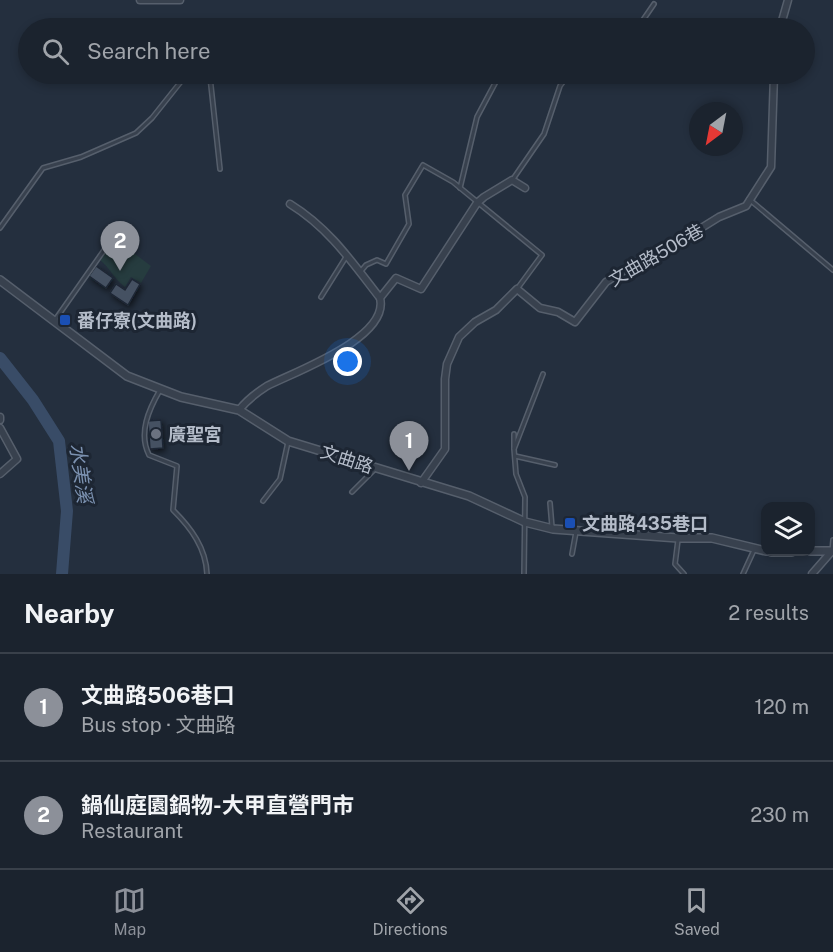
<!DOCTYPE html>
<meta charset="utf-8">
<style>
body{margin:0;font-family:"Public Sans","Noto Sans TC",sans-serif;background:#242b36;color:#f1f3f6}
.controls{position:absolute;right:18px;bottom:18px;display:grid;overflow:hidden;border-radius:12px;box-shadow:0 3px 9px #0003}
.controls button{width:54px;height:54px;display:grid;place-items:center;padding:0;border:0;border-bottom:2px solid #39404a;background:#1b232e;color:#f1f3f6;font:30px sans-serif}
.compass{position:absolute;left:689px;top:102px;width:54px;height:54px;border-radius:50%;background:#1b232e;box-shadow:0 3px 9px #0003;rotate:212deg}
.you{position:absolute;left:348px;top:362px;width:21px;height:21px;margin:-15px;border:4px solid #fff;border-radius:50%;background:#1a73e8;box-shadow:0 0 0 9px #1a73e833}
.badge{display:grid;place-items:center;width:39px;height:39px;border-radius:50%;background:#8c9099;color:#fff;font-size:20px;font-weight:700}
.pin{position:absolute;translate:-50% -50px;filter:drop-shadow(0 2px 3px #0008)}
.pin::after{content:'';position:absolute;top:32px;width:21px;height:18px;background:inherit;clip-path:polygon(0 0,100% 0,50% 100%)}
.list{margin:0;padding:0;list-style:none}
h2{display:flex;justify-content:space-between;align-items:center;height:78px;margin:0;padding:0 24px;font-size:26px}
h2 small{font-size:20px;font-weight:400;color:#a0a4aa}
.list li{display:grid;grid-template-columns:39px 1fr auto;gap:18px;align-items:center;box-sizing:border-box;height:108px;padding:0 24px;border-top:2px solid #39404a}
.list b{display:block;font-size:22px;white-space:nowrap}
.list p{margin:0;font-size:20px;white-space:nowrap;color:#a0a4aa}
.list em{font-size:20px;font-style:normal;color:#a0a4aa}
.icon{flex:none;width:33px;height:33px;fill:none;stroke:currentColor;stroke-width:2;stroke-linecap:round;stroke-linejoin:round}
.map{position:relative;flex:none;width:833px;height:574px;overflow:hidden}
.search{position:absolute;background:#1b232e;box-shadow:0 3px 9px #0003;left:18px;right:18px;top:18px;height:66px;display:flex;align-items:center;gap:15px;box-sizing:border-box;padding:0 21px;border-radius:33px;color:#a0a4aa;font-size:22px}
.sheet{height:294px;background:#1b232e}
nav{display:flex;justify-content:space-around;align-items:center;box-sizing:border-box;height:84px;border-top:2px solid #39404a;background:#1b232e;font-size:16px;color:#a0a4aa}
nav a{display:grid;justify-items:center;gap:3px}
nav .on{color:#8c9099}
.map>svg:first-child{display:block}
.green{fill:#263c3f}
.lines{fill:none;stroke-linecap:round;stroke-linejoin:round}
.river{stroke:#394c67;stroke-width:12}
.building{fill:#455162;stroke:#1f2835;stroke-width:1.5;filter:url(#shadow)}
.service-casing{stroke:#565f6c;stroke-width:6}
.minor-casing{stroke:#565f6c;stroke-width:9}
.tertiary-casing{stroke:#565f6c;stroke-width:10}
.service{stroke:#38414e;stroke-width:3}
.minor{stroke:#38414e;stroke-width:6}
.tertiary{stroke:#38414e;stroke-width:7}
.transit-dot{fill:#1a4fb4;stroke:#1d2633;stroke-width:2}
.worship-dot{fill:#6b7280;stroke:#1d2633;stroke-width:2}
.labels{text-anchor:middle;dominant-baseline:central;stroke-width:6;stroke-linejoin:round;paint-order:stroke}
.street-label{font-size:18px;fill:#b4bcc9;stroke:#1d2633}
.poi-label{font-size:18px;font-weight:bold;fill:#b4bcc9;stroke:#1d2633;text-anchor:start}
.water-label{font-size:20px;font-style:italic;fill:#7c92b1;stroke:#1d2633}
</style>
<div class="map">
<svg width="833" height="574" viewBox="0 0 833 574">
<defs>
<filter id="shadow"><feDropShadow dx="2" dy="3" stdDeviation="3" flood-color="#0009"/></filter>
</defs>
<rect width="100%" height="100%" fill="#242f3e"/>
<!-- green -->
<path class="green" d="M115 239 151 266 141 283 131 277 125 287C114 279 110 268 100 260Z"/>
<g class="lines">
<!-- river -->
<polyline class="river" points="0,358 33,400 59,441 67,511 62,574"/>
</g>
<!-- building -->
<g class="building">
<polygon points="96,266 113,278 106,288 89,276"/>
<polygon points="132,279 140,284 128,305 110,293 116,284 125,290"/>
<polygon points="161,420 163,448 150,449 148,421"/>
</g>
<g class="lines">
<defs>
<g id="service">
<polyline points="632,28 643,20 654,4"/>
<polyline points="195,74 210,77 220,169"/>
<polyline points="513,179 544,134 560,86 569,74"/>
<polyline points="460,188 477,117 500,74"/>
<polyline points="749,199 833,270"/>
<polyline points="0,228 43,168 81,157 136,133 152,118 187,74"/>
<polyline points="361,271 366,265 377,260 386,264 409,224 405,195 423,165 453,182 542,255 517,289"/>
<polyline points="321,297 346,257"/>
<polyline points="55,320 114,236"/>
<path d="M160 390C149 409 138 433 149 455L177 466 173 510C191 528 206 548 207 574"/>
<polyline points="514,434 514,448"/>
<polyline points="515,456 555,465"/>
<polyline points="352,492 375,469"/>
<polyline points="263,501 280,479 288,442"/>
<polyline points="550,503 552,527"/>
<polyline points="678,540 675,564 684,574"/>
<polyline points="832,551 833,540"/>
<polyline points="572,554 576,532"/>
<polyline points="524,574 525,497 516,474 514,449 543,374"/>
<polyline points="743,574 754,550"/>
</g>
<g id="minor">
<polyline points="140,0 180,0"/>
<polyline points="780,28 788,0"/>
<path d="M290 204C329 228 352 262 380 298"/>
<path d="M239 410C247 400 256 393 267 386 294 372 390 338 380 298L396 278 421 289 477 203 484 197 512 180 525 188"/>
<polyline points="0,417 0,420"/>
<polyline points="0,428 17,459 0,474"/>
<polyline points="421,483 445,449 445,379 447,364 459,337 475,322 496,310 517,289 540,308 558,312 575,322 606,282 651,253 682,240 719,217 746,206 771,167 774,74"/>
<polyline points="812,574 832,551"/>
</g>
<g id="tertiary">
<polyline points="0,280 127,376 181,397 239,410 288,441 469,496 525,522 553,529 678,538 712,538 766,551"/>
<polyline points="810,551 833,551"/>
<polyline points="771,552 792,552"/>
</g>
</defs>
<!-- service casing -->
<use href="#service" class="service-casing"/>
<!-- minor casing -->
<use href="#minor" class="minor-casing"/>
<!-- tertiary casing -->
<use href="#tertiary" class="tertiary-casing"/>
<!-- service -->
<use href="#service" class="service"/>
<!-- minor -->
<use href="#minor" class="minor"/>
<!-- tertiary -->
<use href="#tertiary" class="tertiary"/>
</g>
<!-- markers -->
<g class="transit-dot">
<rect x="59" y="314" width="12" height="12" rx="3"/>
<rect x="564" y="517" width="12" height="12" rx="3"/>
</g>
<circle class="worship-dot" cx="156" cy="434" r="6"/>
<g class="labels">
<!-- street labels -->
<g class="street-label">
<text transform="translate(656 255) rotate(-30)">文曲路506巷</text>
<text transform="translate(347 459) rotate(18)">文曲路</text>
</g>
<!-- poi labels -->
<g class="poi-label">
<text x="77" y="320">番仔寮(文曲路)</text>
<text x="168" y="434">廣聖宮</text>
<text x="582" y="523">文曲路435巷口</text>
</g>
<!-- water labels -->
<g class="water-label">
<text transform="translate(81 473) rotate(82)">水美溪</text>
</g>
</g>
</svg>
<div class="controls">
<button><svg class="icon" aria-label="layers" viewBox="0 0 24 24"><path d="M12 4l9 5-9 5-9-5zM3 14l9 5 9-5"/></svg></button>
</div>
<svg class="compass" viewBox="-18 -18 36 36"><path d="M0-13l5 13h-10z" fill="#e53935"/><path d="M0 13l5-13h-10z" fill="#a0a4aa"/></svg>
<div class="you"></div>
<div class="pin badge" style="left:409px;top:471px">1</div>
<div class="pin badge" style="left:120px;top:271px">2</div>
<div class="search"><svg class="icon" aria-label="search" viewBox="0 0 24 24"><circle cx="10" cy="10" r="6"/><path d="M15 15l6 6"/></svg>Search here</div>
</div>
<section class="sheet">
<h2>Nearby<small>2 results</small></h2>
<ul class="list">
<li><span class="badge">1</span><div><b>文曲路506巷口</b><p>Bus stop · 文曲路</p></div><em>120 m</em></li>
<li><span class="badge">2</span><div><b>鍋仙庭園鍋物-大甲直營門市</b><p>Restaurant</p></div><em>230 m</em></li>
</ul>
</section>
<nav>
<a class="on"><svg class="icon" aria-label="map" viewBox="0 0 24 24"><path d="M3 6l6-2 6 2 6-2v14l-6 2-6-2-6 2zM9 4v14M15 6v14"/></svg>Map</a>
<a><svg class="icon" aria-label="directions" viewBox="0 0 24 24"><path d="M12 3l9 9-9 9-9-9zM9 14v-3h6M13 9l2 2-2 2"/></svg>Directions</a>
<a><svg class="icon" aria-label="saved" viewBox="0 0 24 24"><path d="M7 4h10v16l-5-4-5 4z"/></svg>Saved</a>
</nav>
